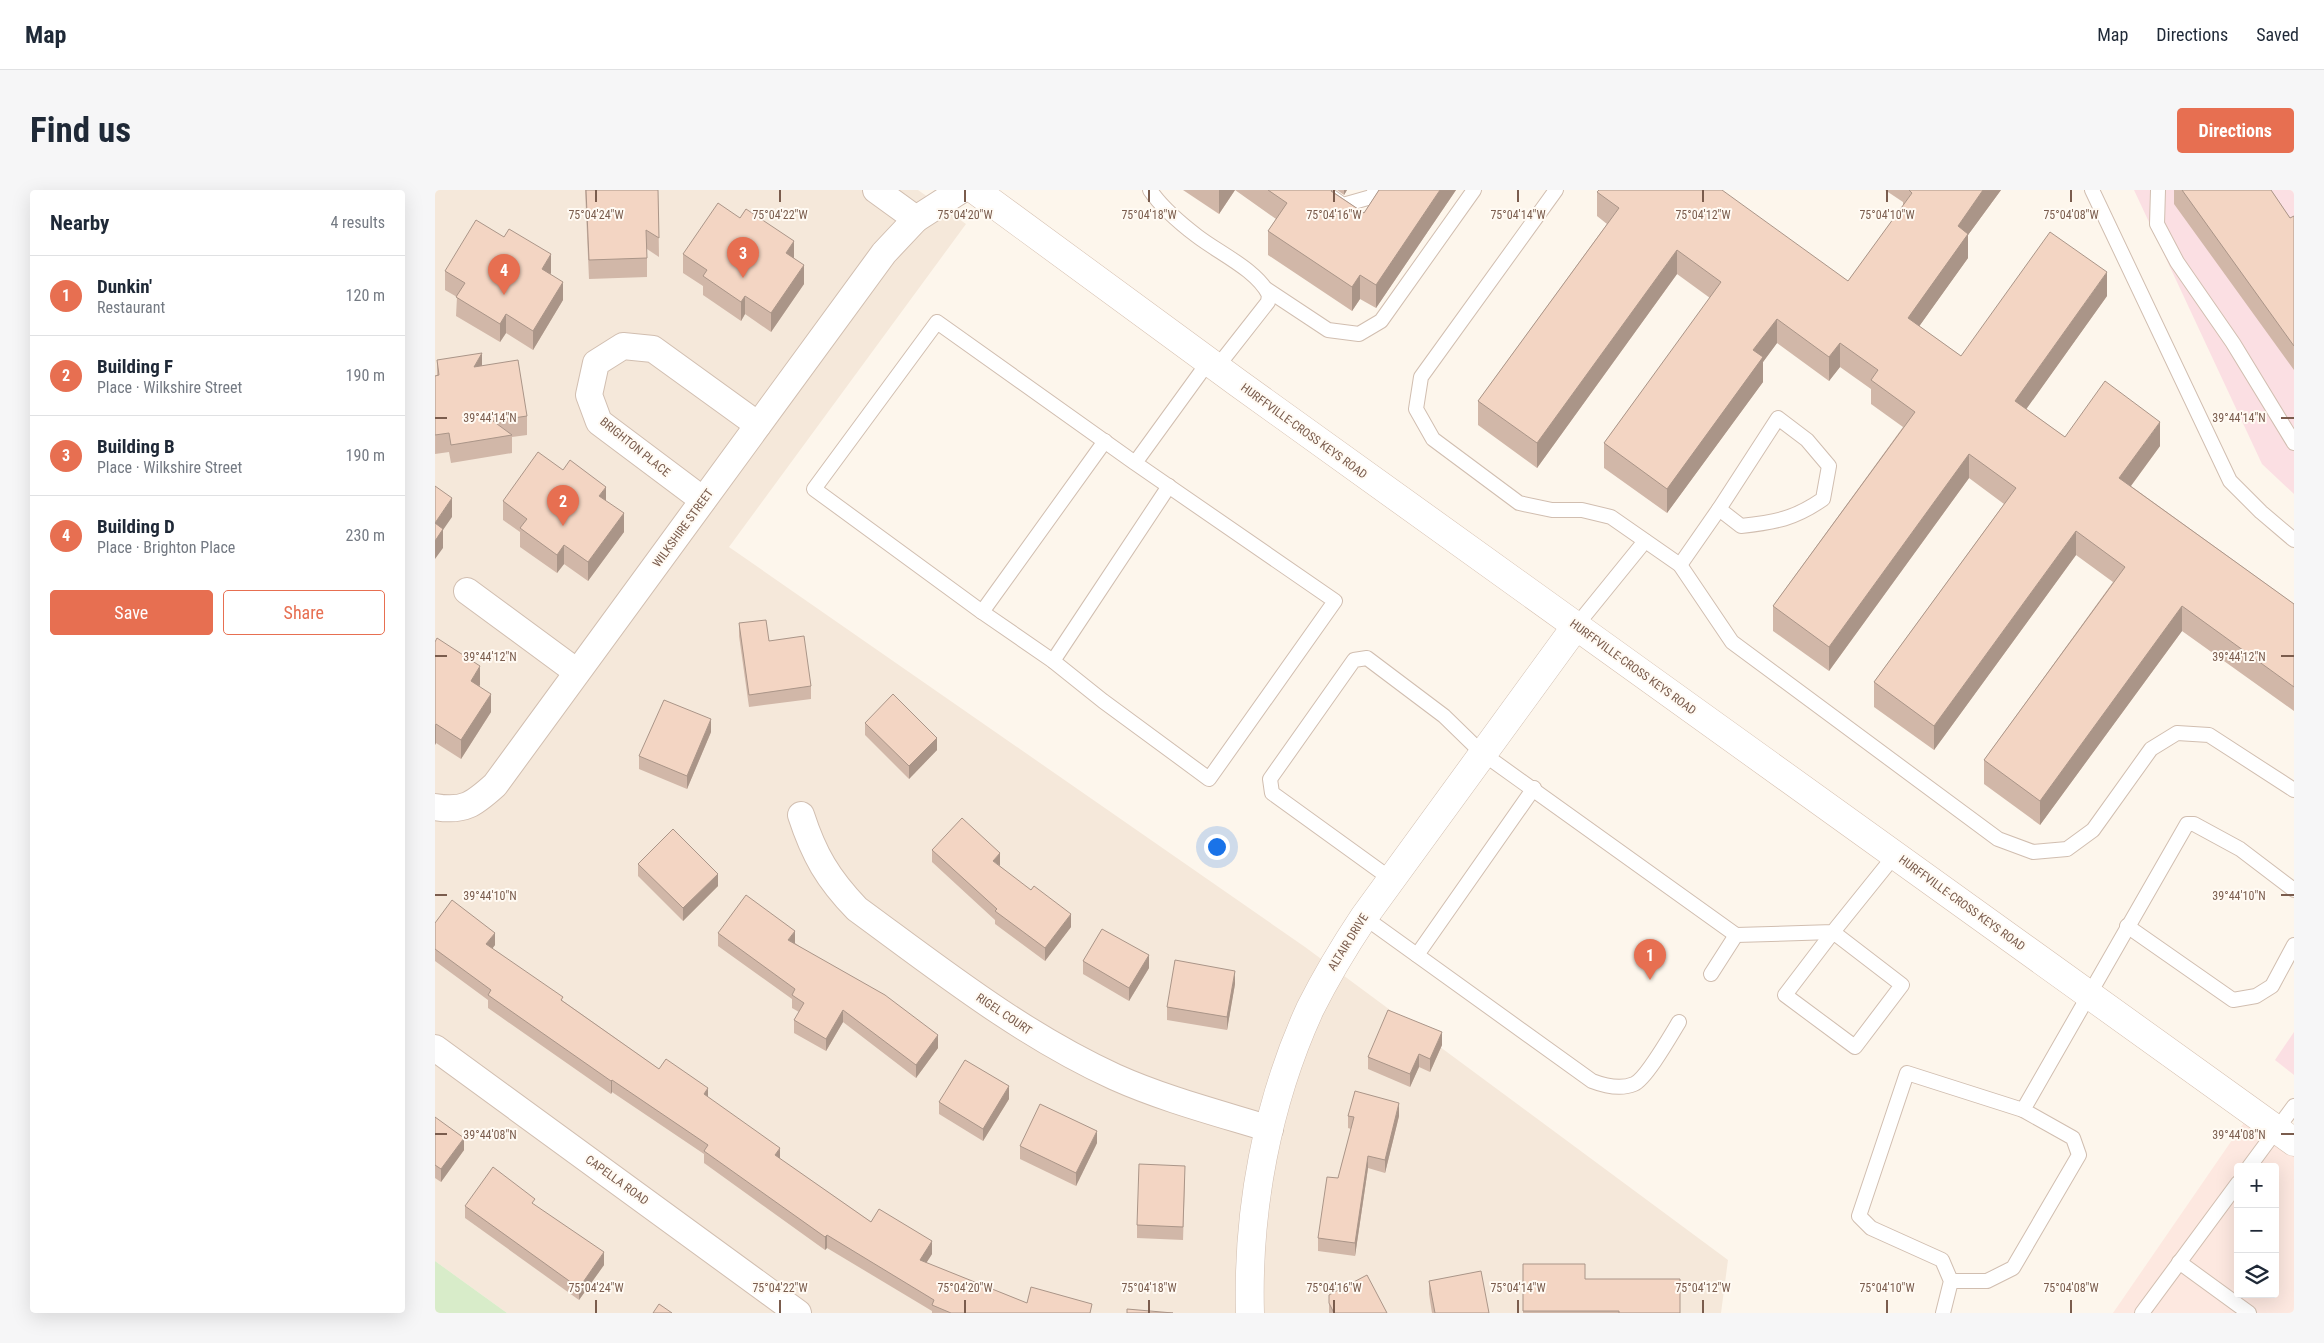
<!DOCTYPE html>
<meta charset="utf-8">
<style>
body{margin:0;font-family:"Roboto Condensed",sans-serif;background:#f6f6f7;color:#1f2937}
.controls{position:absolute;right:15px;bottom:15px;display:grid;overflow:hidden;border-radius:5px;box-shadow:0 5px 20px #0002}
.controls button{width:45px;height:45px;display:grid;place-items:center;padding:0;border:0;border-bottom:1px solid #e0e1e3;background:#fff;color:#1f2937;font:25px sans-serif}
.you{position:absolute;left:781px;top:656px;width:18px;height:18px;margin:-12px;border:4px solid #fff;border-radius:50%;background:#1a73e8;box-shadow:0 0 0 8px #1a73e833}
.badge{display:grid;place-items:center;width:32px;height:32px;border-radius:50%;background:#e76f51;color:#fff;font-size:16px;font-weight:700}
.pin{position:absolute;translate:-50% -41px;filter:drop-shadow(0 1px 2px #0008)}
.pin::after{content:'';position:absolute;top:26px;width:18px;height:15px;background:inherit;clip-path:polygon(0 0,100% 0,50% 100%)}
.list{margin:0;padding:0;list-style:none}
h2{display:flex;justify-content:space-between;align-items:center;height:65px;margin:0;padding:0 20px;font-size:21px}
h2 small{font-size:16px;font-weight:400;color:#747a83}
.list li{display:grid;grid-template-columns:32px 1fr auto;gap:15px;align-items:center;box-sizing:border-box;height:80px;padding:0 20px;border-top:1px solid #e0e1e3}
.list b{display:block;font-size:19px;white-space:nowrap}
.list p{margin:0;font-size:16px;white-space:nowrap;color:#747a83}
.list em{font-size:16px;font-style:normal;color:#747a83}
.actions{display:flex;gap:10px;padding:15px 20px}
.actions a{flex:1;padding:11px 0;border:1px solid #e76f51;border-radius:5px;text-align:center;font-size:18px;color:#e76f51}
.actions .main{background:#e76f51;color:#fff}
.icon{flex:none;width:28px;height:28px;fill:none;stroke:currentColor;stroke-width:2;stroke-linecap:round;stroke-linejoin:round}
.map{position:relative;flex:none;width:1859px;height:1123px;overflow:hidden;border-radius:5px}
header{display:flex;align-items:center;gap:30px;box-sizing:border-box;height:70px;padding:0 25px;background:#fff;border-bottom:1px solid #e0e1e3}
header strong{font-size:24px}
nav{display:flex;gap:28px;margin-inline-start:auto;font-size:18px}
.intro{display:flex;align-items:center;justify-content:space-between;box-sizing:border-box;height:120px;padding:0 30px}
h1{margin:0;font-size:35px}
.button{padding:12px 22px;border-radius:5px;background:#e76f51;color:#fff;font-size:18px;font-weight:700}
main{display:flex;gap:30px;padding:0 30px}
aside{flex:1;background:#fff;border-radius:5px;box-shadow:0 5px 20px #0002}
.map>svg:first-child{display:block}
.residential{fill:#f5e8da}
.commercial{fill:#fde8e0;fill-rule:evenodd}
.medical{fill:#fbdfe3}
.green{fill:#d8ecc9}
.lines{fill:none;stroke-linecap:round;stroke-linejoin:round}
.service-casing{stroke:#d1beb0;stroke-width:16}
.minor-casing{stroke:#d1beb0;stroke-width:28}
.tertiary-casing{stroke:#d1beb0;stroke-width:29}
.secondary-casing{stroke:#d6c0b0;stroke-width:29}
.service{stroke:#fff;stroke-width:14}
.minor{stroke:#fff;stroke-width:26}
.tertiary{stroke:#fff;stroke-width:28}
.secondary{stroke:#fff;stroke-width:28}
.wall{fill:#d1b7a8}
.shaded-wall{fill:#aa9588}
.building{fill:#f3d5c3;stroke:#aa9588}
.ticks{fill:none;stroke:#7a5c4d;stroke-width:2}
.labels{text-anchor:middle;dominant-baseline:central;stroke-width:4;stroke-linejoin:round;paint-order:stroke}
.street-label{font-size:12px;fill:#7a5c4d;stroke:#fffaf3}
.ticks-label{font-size:12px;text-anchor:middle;fill:#7a5c4d;stroke:#fffaf3;stroke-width:4;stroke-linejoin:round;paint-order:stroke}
</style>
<header>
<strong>Map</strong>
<nav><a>Map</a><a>Directions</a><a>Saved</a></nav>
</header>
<div class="intro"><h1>Find us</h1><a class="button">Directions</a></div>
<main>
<aside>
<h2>Nearby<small>4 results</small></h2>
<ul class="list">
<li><span class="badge">1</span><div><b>Dunkin'</b><p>Restaurant</p></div><em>120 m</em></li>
<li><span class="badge">2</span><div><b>Building F</b><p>Place · Wilkshire Street</p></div><em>190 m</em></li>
<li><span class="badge">3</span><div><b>Building B</b><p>Place · Wilkshire Street</p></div><em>190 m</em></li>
<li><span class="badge">4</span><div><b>Building D</b><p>Place · Brighton Place</p></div><em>230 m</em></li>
</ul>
<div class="actions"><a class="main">Save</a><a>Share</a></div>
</aside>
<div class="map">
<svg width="1859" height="1123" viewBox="0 0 1859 1123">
<rect width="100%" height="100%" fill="#fdf6ec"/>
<!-- residential -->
<polygon class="residential" points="0,0 483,0 531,34 294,357 870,757 1293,1070 1286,1123 72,1123 0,1071"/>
<!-- commercial -->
<path class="commercial" d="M1817 921 1859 952V1123H1678ZM1803 977H1840V1104H1803Z"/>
<!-- medical -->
<g class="medical">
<polygon points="1699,0 1859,0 1859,304 1827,274"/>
<polygon points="1859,842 1859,885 1840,870"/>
</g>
<!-- green -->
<polygon class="green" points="0,1071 72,1123 0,1123"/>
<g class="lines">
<defs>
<g id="service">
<path d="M715 0C727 18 745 33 762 46 784 63 822 80 834 105L833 112 782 177"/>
<polyline points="887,0 908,15 936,7 941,0"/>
<polyline points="1121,0 986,187 981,219 998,249 1084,313 1117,320 1147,320 1176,327 1245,375 1297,452 1563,649 1598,662 1632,659 1658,640 1716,559 1742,543 1774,545 1859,600"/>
<polyline points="1657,0 1795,291 1826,322 1859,350"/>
<polyline points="1723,0 1722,34 1742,72 1798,153 1859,253"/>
<polyline points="831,99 893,140 924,144 946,131 1039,0"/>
<path d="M1343 228 1372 250 1394 276 1388 309C1359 329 1341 332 1306 336L1284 319Z"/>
<polyline points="700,273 900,411 774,589 668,511 618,471 547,422 379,299 502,132 700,273 774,171"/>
<polyline points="1245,375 1284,319"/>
<polyline points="547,422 670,251"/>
<polyline points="1141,436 1210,351"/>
<polyline points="618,471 734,296"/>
<polyline points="956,689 837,603 835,589 919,470 932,468 1009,526 1047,563 1301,745 1398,742 1460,665"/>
<path d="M929 727 1157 891C1170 896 1185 900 1199 894 1211 889 1236 845 1244 832"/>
<polyline points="1692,736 1798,810 1821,806 1837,796 1859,755"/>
<polygon points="1398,742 1467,795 1420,857 1350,805"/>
<polyline points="982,765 1099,598"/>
<polyline points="1276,784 1301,745"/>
<polyline points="1814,977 1859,916"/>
<polyline points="1744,1072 1814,1123"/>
<polyline points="1516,1091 1552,1091 1578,1078 1644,965 1638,948 1588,920"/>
<polyline points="1508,1123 1516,1091 1507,1070 1436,1038 1424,1026 1472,883 1588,920 1752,634 1759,634 1805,659 1859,700"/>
<polyline points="1707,1123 1803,993"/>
</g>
<g id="minor">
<polyline points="441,0 481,29"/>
<polyline points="268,310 164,232 154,205 161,173 188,156 218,159 323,235"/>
<polyline points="32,401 142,482"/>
<path d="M0 617C29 622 39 614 60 595L449 63 481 29 526 0"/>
<path d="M366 625C379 665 393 689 422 719 504 779 586 844 680 887 729 909 783 923 835 939"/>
<polyline points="0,858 363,1123"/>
</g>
<path id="tertiary" d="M815 1123C812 1020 832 913 875 819 891 787 909 757 929 727L1141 436"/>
<polyline id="secondary" points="540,0 803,193 1859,952"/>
</defs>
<!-- service casing -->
<use href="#service" class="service-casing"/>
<!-- minor casing -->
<use href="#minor" class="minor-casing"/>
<!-- tertiary casing -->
<use href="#tertiary" class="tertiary-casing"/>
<!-- secondary casing -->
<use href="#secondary" class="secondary-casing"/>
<!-- service -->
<use href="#service" class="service"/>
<!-- minor -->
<use href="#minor" class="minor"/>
<!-- tertiary -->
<use href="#tertiary" class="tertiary"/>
<!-- secondary -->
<use href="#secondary" class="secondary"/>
</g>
<!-- wall -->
<g class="wall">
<polygon points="150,0 223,0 224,67 212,59 212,87 154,89"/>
<polygon points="748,0 900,0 900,3 929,23 944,0 1021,0 941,118 925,109 917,121 833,65 833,41 841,29 800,0 784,24"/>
<polygon points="902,0 912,0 909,5"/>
<polygon points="1450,0 1566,0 1533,45 1533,68 1484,136 1526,166 1672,106 1591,219 1630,247 1725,256 1696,296 1859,414 1859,521 1747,441 1605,635 1549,594 1549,570 1678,392 1641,365 1499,560 1439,517 1439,492 1569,314 1534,288 1394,481 1338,441 1338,416 1468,237 1436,214 1436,199 1405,177 1394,191 1342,153 1328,172 1328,192 1232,323 1169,278 1169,253 1275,108 1242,84 1102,278 1043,235 1043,211 1172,34 1162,26 1162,2 1413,91 1468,16 1468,12"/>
<polygon points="1739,0 1836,0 1855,28 1859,26 1859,180 1739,14"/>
<polygon points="248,64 359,68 369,94 336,142 310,124 306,131 268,105 268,96 248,83"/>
<polygon points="10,81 116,83 115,84 128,110 98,160 71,143 65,152 21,126 22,107 10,100"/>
<polygon points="2,170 47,176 92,226 92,245 77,247 77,263 16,273 14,262 0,264 0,186 2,185"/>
<polygon points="68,311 171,311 189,342 153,391 129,374 122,383 85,357 85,342 68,330"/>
<polygon points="304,433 334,451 376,496 376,509 314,517 304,446"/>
<polygon points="0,452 45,495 44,496 56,522 26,569 1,553 0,555"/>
<polygon points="430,533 502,560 474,589 430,545"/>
<polygon points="276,542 252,599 204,579 204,566"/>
<polygon points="497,660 565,676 636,737 610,771 560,734 560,730 497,672"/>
<polygon points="203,674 283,696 248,731 203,686"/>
<polygon points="0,733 60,755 57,758 128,811 224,879 273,907 345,969 436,1032 497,1064 491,1073 592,1113 657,1123 497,1123 497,1121 392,1058 390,1060 269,973 269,964 177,902 176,904 53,818 53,810 0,771"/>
<polygon points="283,743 360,753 503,858 481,888 408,832 391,861 359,843 359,830 364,822 357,818 357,809 283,756"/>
<polygon points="648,771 714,778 694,811 648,784"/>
<polygon points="800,794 792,840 732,830 732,817"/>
<polygon points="1007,855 995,882 984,877 975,897 933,879 933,867"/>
<polygon points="574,909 548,951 504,924 504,912"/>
<polygon points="913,926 964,926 950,983 933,978 920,1066 883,1061 883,1048 903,988 916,939 913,938"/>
<polygon points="0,927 29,960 6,992 0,988"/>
<polygon points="662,953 641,996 585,969 585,956"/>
<polygon points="750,988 748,1050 702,1048 702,1035"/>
<polygon points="30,1016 169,1075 144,1110 30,1028"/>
<polygon points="1088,1074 1245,1123 1088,1123"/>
<polygon points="994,1091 1054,1123 997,1123 994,1104"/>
<polygon points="894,1105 952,1123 894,1123"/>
</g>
<!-- shaded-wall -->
<g class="shaded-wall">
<polygon points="784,0 800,0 784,24"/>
<polygon points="909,0 912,0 909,5"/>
<polygon points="1005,0 1021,0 941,118 941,95"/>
<polygon points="1548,0 1566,0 1533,45 1533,68 1473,152 1473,128 1523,36"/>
<polygon points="359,51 359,70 351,63"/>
<polygon points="1242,60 1242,84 1102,278 1102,253"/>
<polygon points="116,64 116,83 107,98 107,79"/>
<polygon points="369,75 369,94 336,142 336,123"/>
<polygon points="1672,82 1672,106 1580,235 1580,211"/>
<polygon points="925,85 925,109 917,121 917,97"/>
<polygon points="128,92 128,110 98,160 98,141"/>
<polygon points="310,106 310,124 306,131 306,112"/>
<polygon points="71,124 71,143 65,152 65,134"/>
<polygon points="1342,129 1342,153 1328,172 1328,192 1232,323 1232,299 1318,160"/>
<polygon points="1405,153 1405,177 1394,191 1394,167"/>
<polygon points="47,163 47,182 39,177"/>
<polygon points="1725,232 1725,256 1684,312 1684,288"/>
<polygon points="1534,264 1534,288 1394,481 1394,457"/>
<polygon points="171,297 171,315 164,306"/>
<polygon points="17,308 17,327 8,340 8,358 0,369 0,333"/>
<polygon points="189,323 189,342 153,391 153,372"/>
<polygon points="1641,341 1641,365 1499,560 1499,536"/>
<polygon points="129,355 129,374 122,383 122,365"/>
<polygon points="1747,416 1747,441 1605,635 1605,611"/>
<polygon points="45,476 45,495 36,509 36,491"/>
<polygon points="56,504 56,522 26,569 26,550"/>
<polygon points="276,529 276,542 252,599 252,586"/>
<polygon points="1,534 1,553 0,555 0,536"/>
<polygon points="502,548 502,560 474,589 474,576"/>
<polygon points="565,663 565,676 558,671"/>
<polygon points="283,684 283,696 248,731 248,718"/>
<polygon points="636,724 636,737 610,771 610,758"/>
<polygon points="360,741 360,754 353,750"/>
<polygon points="60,743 60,755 51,767 51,754"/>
<polygon points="714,765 714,778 694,811 694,798"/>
<polygon points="800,781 800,794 792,840 792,827"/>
<polygon points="408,820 408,832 391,861 391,849"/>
<polygon points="1007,842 1007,855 995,882 995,869"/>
<polygon points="503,845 503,858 481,888 481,875"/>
<polygon points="984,864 984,877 975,897 975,884"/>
<polygon points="177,890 177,902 176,904 176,891"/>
<polygon points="574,896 574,909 548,951 548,939"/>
<polygon points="273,898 273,911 269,904"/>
<polygon points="964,913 964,926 950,983 950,970"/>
<polygon points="662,941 662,953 641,996 641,983"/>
<polygon points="29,948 29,960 6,992 6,979"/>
<polygon points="345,958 345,971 340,965"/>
<polygon points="933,966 933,978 920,1066 920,1053"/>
<polygon points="392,1045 392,1058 390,1060 390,1047"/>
<polygon points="497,1051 497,1064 485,1083 485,1070"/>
<polygon points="169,1062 169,1075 144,1110 144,1098"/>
</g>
<!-- building -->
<g class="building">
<polygon points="151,0 223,0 224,48 211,40 212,68 154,70"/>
<polygon points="833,0 897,0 896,1 929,23 944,0 1005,0 941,95 925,85 917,97 833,41 852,13"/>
<polygon points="1164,0 1287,0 1413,91 1477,3 1474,0 1548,0 1523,36 1533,44 1473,128 1526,166 1615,42 1672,82 1580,211 1630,247 1670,191 1725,232 1684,288 1859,414 1859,497 1747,416 1605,611 1549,570 1690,377 1641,341 1499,536 1439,492 1581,298 1534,264 1394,457 1338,416 1480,222 1436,190 1443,180 1405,153 1394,167 1342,129 1318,160 1328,167 1232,299 1169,253 1286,92 1242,60 1102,253 1043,211 1184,18 1162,2"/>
<polygon points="1747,0 1836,0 1855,28 1859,26 1859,156"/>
<polygon points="283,13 305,28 311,19 359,51 351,63 369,75 336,123 310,106 306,112 268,86 272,80 248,64"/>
<polygon points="41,30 69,47 74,39 116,64 107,79 128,92 98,141 71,124 65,134 21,107 30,93 10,81"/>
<polygon points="47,163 39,177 83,170 92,226 58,231 77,245 16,255 14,243 0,245 0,186 4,185 2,170"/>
<polygon points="103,262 128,280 135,270 171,297 164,306 189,323 153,372 129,355 122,365 85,338 92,329 68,311"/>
<polygon points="0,296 17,308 0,333 8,339 0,351"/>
<polygon points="331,430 334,451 369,446 376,496 314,505 304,433"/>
<polygon points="2,448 45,476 36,491 56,504 26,550 1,534 0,536 0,452"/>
<polygon points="458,504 502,548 474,576 430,533"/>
<polygon points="229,510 276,529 252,586 204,566"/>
<polygon points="527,628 565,663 558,671 596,700 599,696 636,724 610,758 560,721 562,719 497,660"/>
<polygon points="238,639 283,684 248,718 203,674"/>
<polygon points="311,705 360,741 353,750 450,805 503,845 481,875 408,820 391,849 359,830 369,813 357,805 360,799 283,743"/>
<polygon points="17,710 60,743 51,754 128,807 126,810 224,879 231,869 273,898 269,904 345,958 340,965 436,1032 444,1019 497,1051 485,1070 592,1113 596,1097 657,1114 655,1123 516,1123 497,1115 499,1110 392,1045 390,1047 269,961 273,955 177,890 176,891 53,805 56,800 0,759 0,733"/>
<polygon points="667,739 714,765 694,798 648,771"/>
<polygon points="740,770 800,781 792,827 732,817"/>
<polygon points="953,820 1007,842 995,869 984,864 975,884 933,867"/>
<polygon points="530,870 574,896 548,939 504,912"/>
<polygon points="920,901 964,913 950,970 933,966 920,1053 883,1048 892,987 903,988 919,927 913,926"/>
<polygon points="605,914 662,941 641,983 585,956"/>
<polygon points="0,927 29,948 6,979 0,975"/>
<polygon points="704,974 750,976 748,1037 702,1035"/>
<polygon points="58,977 100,1009 97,1013 169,1062 144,1098 30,1016"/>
<polygon points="1088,1074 1150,1074 1150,1089 1245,1089 1245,1123 1184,1123 1184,1121 1088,1121"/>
<polygon points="1046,1081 1054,1123 1000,1123 994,1091"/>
<polygon points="932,1085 952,1123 899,1123 894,1113 894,1105"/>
<polygon points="224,1114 237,1123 218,1123"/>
<polygon points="692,1119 738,1123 692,1123"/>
</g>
<!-- ticks -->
<path class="ticks" d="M161 0V12M345 0V12M530 0V12M714 0V12M899 0V12M1083 0V12M1268 0V12M1452 0V12M1636 0V12M0 228H12M1846 228H1859M0 466H12M1846 466H1859M0 705H12M1846 705H1859M0 944H12M1846 944H1859M161 1110V1123M345 1110V1123M530 1110V1123M714 1110V1123M899 1110V1123M1083 1110V1123M1268 1110V1123M1452 1110V1123M1636 1110V1123"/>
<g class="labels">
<!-- street labels -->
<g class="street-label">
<text transform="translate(869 241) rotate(36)">HURFFVILLE-CROSS KEYS ROAD</text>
<text transform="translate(200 257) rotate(39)">BRIGHTON PLACE</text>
<text transform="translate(248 338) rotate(-54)">WILKSHIRE STREET</text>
<text transform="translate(1198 477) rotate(36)">HURFFVILLE-CROSS KEYS ROAD</text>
<text transform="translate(1527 713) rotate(36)">HURFFVILLE-CROSS KEYS ROAD</text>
<text transform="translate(913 752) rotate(-58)">ALTAIR DRIVE</text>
<text transform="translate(569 824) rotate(34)">RIGEL COURT</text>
<text transform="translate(182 990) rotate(36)">CAPELLA ROAD</text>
</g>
</g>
<g class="ticks-label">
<text x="161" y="29">75°04'24"W</text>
<text x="345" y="29">75°04'22"W</text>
<text x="530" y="29">75°04'20"W</text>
<text x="714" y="29">75°04'18"W</text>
<text x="899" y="29">75°04'16"W</text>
<text x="1083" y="29">75°04'14"W</text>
<text x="1268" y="29">75°04'12"W</text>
<text x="1452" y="29">75°04'10"W</text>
<text x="1636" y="29">75°04'08"W</text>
<text x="55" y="232">39°44'14"N</text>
<text x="1804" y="232">39°44'14"N</text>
<text x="55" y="471">39°44'12"N</text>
<text x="1804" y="471">39°44'12"N</text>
<text x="55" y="710">39°44'10"N</text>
<text x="1804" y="710">39°44'10"N</text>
<text x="55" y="949">39°44'08"N</text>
<text x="1804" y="949">39°44'08"N</text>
<text x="161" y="1102">75°04'24"W</text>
<text x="345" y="1102">75°04'22"W</text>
<text x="530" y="1102">75°04'20"W</text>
<text x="714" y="1102">75°04'18"W</text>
<text x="899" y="1102">75°04'16"W</text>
<text x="1083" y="1102">75°04'14"W</text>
<text x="1268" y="1102">75°04'12"W</text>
<text x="1452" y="1102">75°04'10"W</text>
<text x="1636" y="1102">75°04'08"W</text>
</g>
</svg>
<div class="controls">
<button>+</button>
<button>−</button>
<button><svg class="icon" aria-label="layers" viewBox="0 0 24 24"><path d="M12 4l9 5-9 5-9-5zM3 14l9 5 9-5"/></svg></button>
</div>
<div class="you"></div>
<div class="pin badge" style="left:1215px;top:790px">1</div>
<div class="pin badge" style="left:128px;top:336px">2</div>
<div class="pin badge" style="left:308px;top:88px">3</div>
<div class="pin badge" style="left:69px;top:105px">4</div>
</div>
</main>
